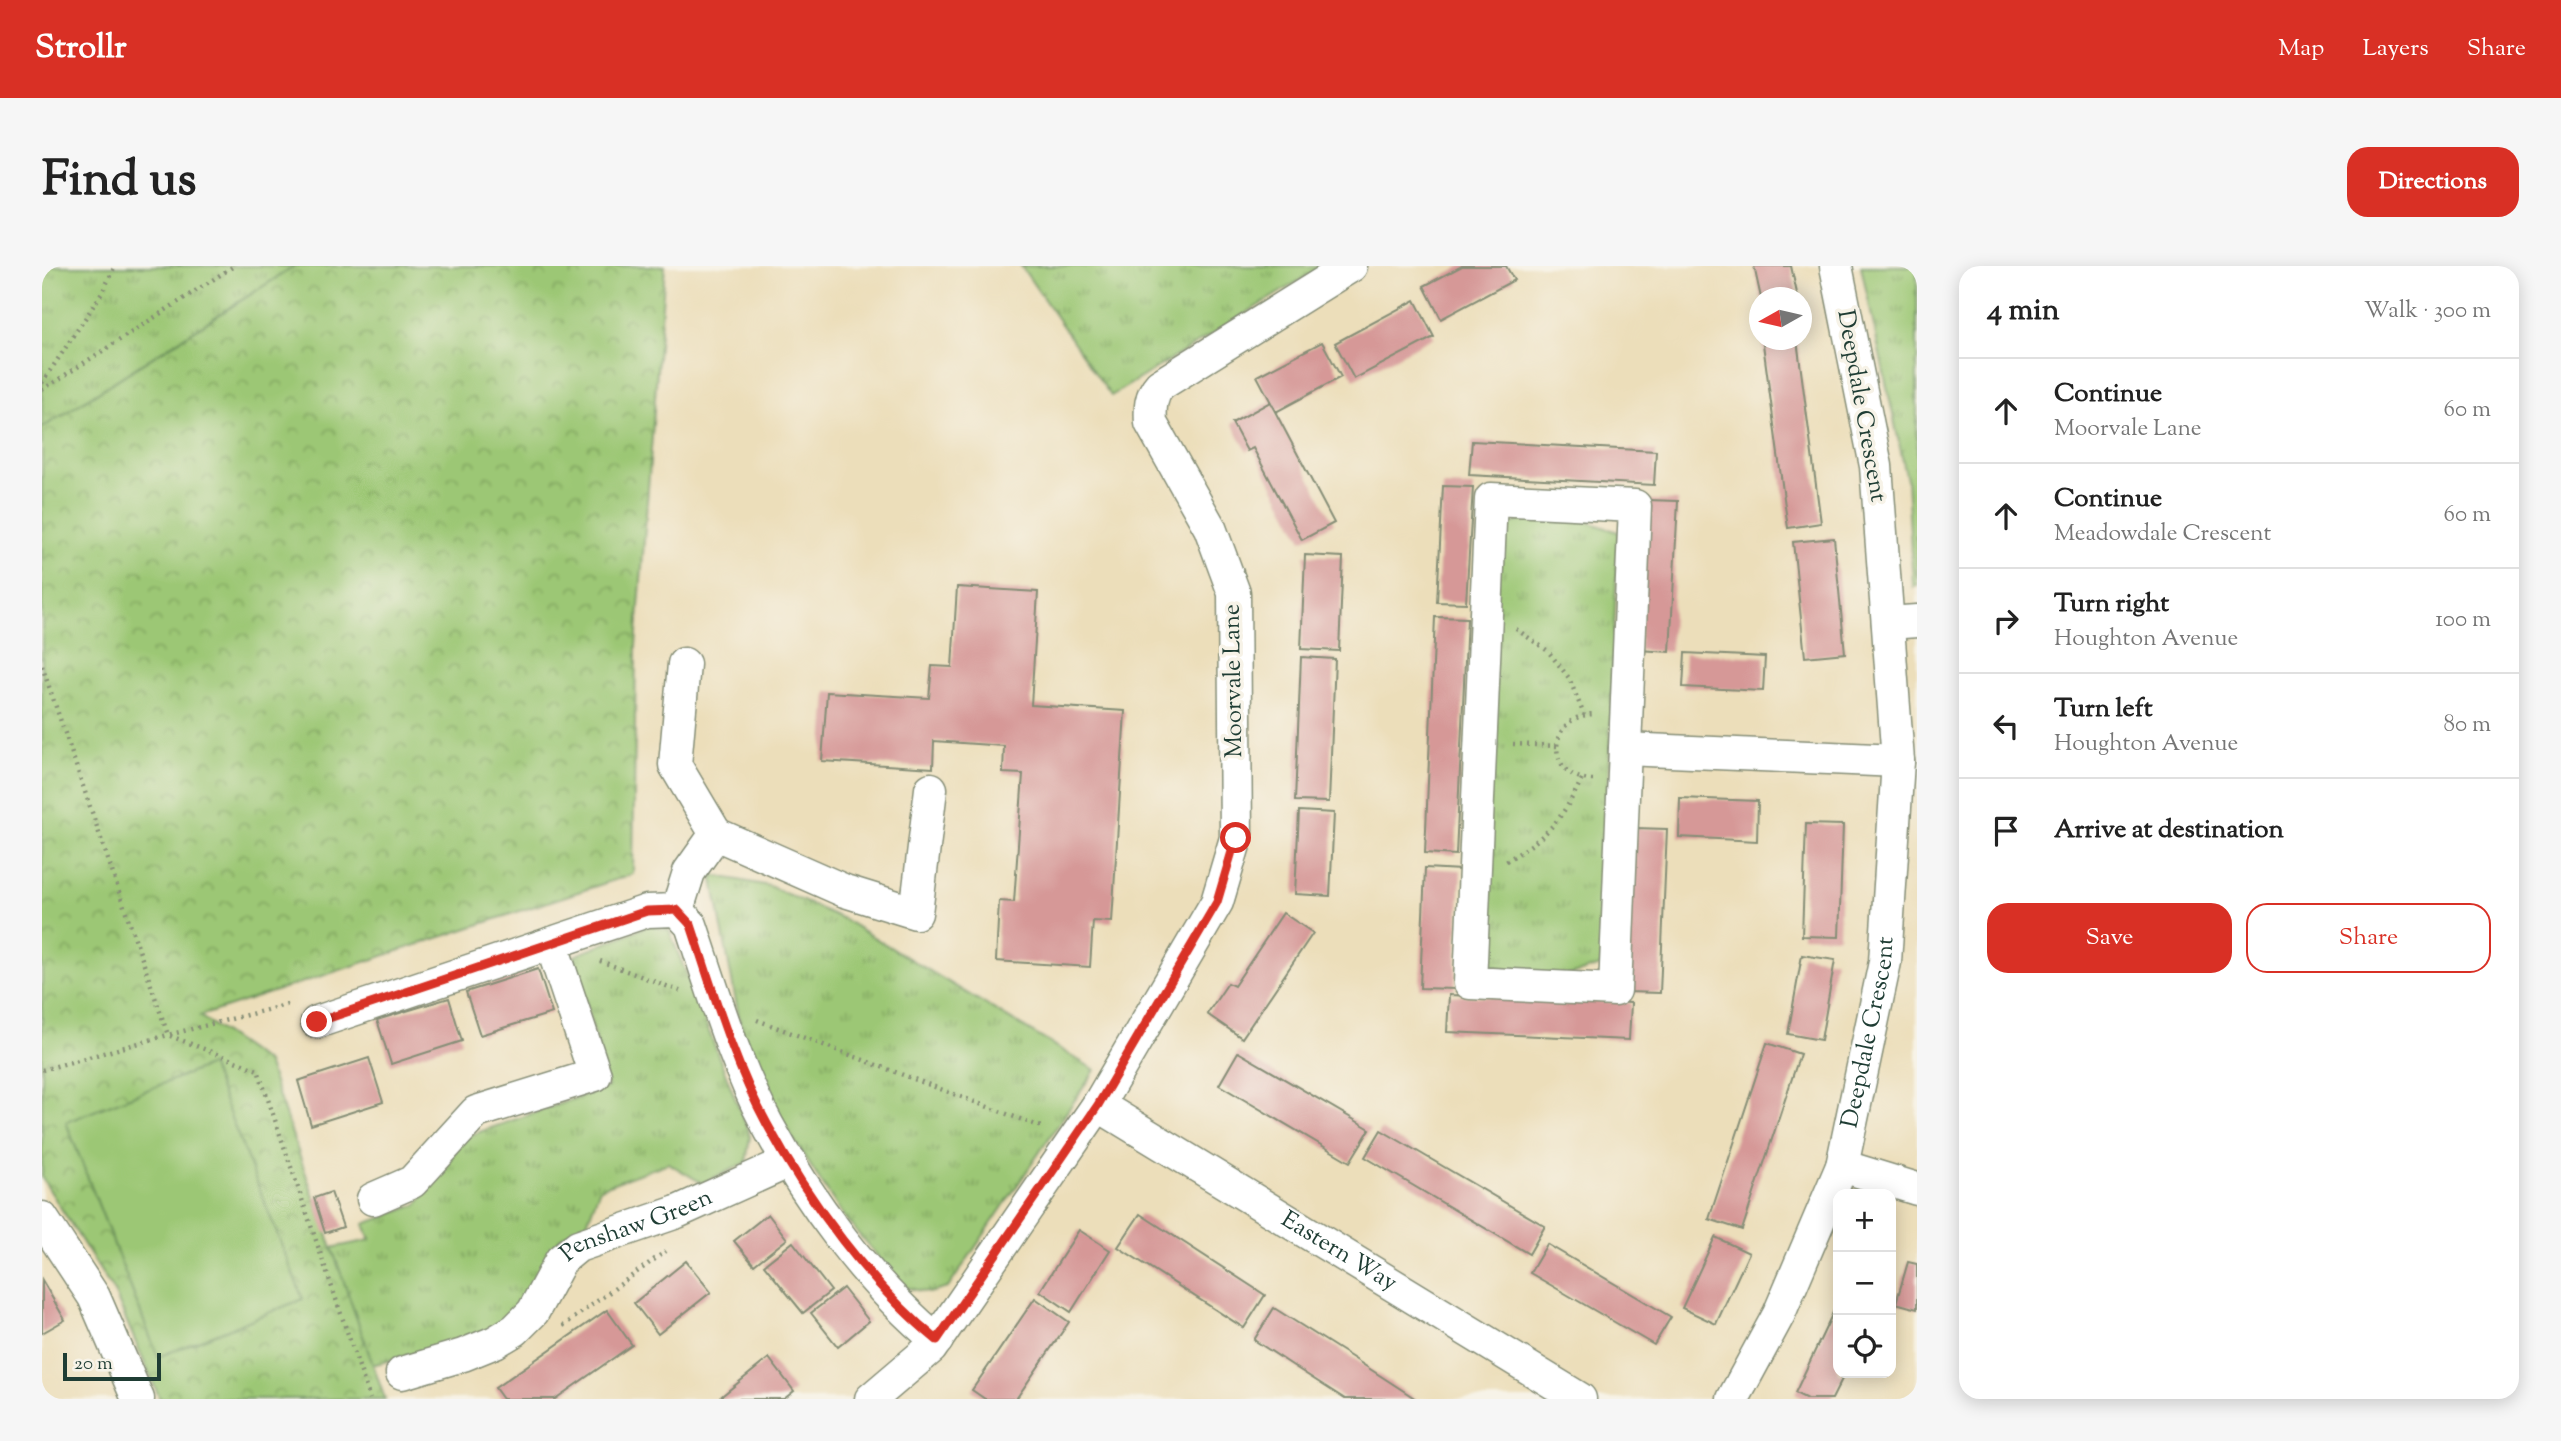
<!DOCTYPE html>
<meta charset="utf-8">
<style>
body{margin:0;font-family:"Sorts Mill Goudy",serif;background:#f6f6f6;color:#222}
.controls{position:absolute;right:21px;bottom:21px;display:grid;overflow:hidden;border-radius:14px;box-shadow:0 4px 18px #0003}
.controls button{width:63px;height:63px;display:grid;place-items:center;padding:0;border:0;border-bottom:2px solid #e0e0e0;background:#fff;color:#222;font:35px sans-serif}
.compass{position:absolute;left:1707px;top:21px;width:63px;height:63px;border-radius:50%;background:#fff;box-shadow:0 4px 18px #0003;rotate:262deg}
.scale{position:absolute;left:21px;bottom:18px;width:98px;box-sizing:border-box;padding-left:7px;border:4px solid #1f3d34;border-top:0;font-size:19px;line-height:24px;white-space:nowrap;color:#1f3d34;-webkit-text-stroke:5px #f7f3e8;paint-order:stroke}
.stop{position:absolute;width:21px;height:21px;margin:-16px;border:5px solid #d93025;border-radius:50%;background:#fff}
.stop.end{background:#d93025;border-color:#fff;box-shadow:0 2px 7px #0008}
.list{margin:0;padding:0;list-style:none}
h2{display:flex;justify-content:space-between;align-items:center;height:91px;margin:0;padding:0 28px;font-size:30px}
h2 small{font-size:23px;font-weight:400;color:#767676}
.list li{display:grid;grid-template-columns:46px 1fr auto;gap:21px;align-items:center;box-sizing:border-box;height:105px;padding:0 28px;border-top:2px solid #e0e0e0}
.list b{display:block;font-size:26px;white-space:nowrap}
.list p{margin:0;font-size:23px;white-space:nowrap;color:#767676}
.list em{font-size:23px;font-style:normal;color:#767676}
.actions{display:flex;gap:14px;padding:21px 28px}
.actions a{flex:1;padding:16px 0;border:2px solid #d93025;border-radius:21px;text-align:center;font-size:24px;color:#d93025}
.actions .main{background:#d93025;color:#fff}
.icon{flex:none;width:38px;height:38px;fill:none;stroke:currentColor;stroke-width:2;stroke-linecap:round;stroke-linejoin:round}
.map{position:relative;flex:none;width:1875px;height:1133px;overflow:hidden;border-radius:21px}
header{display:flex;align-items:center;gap:42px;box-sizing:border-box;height:98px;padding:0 35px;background:#d93025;color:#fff}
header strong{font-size:33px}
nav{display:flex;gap:38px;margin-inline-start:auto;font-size:24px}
.intro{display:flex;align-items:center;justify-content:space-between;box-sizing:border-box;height:168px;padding:0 42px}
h1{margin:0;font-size:49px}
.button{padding:18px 32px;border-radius:21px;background:#d93025;color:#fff;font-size:24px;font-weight:700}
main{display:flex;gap:42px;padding:0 42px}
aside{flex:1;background:#fff;border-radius:21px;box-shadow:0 4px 18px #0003}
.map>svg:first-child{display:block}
.grass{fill:url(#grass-tufts);stroke:#5e8254;stroke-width:2}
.park{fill:url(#park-crowns);stroke:#5e8254;stroke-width:2}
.pitch{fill:#9cc774;stroke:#5e8254;stroke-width:2}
.building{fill:#d69897}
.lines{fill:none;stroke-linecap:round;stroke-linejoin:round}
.minor-casing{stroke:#868e77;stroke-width:35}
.path{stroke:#868e77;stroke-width:4.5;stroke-dasharray:2 5;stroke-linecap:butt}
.minor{stroke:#fff;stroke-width:32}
.route{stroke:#d93025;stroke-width:9}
.labels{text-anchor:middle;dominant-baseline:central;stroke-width:7;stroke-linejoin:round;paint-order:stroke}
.street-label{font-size:24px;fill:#1f3d34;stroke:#f7f3e8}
</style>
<header>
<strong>Strollr</strong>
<nav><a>Map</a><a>Layers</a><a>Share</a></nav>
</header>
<div class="intro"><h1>Find us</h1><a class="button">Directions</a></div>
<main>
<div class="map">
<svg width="1875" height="1133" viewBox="0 0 1875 1133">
<defs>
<pattern id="grass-tufts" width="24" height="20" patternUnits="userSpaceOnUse" patternTransform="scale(1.75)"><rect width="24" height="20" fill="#9cc774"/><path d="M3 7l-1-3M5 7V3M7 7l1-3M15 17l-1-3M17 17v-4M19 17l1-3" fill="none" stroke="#7fa360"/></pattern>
<pattern id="park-crowns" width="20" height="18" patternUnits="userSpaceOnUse" patternTransform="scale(1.75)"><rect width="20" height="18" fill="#9cc774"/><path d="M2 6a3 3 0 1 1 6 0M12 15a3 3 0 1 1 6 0" fill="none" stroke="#7fa360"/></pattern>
</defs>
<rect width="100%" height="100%" fill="#f7f3e8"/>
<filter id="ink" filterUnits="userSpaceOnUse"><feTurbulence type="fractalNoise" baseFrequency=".0143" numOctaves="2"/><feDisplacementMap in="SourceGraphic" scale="14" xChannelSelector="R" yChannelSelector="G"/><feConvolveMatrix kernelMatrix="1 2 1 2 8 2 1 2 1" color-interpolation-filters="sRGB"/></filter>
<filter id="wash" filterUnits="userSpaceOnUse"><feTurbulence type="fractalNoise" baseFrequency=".00686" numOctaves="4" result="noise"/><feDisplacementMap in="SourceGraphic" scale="28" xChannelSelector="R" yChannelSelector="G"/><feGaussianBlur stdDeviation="1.57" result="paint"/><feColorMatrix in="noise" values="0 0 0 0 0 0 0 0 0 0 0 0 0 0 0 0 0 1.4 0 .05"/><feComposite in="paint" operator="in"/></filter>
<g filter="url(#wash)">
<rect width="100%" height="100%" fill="#ecdeba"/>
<!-- grass -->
<g class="grass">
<polygon points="0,0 253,0 0,162"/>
<polygon points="979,0 1281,0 1069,130"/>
<polygon points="1819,0 1875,0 1875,320 1871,321 1865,214"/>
<polygon points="1514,245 1576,266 1559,700 1498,718 1439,695 1456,261"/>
<polygon points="670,609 727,620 801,653 1053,804 906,1022 887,1027 862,1021 802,951 742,859 699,762"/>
<polygon points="608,659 627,664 708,870 704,897 660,917 626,897 558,922 545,957 518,972 486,1035 442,1069 330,1099 289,982 328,974 322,958 375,939 423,871 566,821 532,690"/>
</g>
<!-- park -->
<polygon class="park" points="253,0 623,0 594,380 591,608 158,750 225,797 343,1133 118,1133 73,1028 0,912 0,162"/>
<!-- pitch -->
<polygon class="pitch" points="168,799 261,1033 116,1091 24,856"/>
<g id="blocks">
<!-- building -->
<g class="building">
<polygon points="1420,0 1464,0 1472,14 1399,53 1382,20"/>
<polygon points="1712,0 1749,0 1756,32 1719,32"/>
<polygon points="1373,34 1392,71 1312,113 1293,77"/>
<polygon points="1755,74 1779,257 1746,262 1721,78"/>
<polygon points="1280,76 1299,111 1234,146 1215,110"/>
<polygon points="1228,136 1292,257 1260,274 1211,182 1205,185 1190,157"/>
<polygon points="1430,175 1614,185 1612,219 1427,209"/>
<polygon points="1401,220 1431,221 1424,337 1395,336"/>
<polygon points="1605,234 1636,235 1628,386 1597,384"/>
<polygon points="1792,272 1803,387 1763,391 1751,276"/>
<polygon points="1263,289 1301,291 1297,385 1259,383"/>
<polygon points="915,321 996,326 989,439 1083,445 1070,656 1051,655 1048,701 954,695 957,635 972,636 981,508 961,507 962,480 892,475 891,502 780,495 785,426 887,432 890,400 910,401"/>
<polygon points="1393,351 1425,352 1414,589 1383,587"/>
<polygon points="1643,387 1723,391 1721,425 1641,421"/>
<polygon points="1259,391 1293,393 1287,536 1253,535"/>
<polygon points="1638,532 1716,535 1715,575 1637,571"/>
<polygon points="1257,545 1292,547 1288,630 1253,628"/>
<polygon points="1764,558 1801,559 1797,671 1760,670"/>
<polygon points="1593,562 1625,563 1618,727 1585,726"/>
<polygon points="1383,602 1419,604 1413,723 1378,722"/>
<polygon points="1241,647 1271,667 1200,772 1165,748 1186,717 1192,720"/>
<polygon points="1760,689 1793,694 1779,774 1746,768"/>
<polygon points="496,703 510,747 438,769 424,726"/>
<polygon points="1407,729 1589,737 1587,774 1405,766"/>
<polygon points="407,732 420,775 349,798 335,754"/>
<polygon points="1725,777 1758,788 1700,964 1667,953"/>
<polygon points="1196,786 1328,863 1308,896 1177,819"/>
<polygon points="327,792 341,836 269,859 256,815"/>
<polygon points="1339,864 1503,960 1487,988 1323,891"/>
<polygon points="289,926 301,961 283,967 272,932"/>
<polygon points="726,948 745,973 712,999 692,975"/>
<polygon points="1098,948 1223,1029 1202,1062 1076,981"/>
<polygon points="1037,964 1068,984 1029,1046 998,1025"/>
<polygon points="1673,971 1707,987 1674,1058 1640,1042"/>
<polygon points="751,976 789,1025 761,1047 722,999"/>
<polygon points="1505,978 1629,1051 1612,1079 1488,1007"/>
<polygon points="644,995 669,1026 616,1068 592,1037"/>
<polygon points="1866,996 1875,998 1875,1043 1854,1037"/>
<polygon points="0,1014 23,1054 0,1067"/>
<polygon points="801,1022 827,1055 796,1081 769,1047"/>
<polygon points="993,1032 1027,1056 974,1133 943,1133 930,1124"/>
<polygon points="1796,1036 1796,1107 1803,1107 1790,1133 1765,1133 1753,1127"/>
<polygon points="1232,1042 1311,1092 1374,1133 1303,1133 1250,1099 1212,1074"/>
<polygon points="565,1044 590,1079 513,1133 461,1133 453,1122"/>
<polygon points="727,1092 752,1125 742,1133 676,1133"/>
</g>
</g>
</g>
<g filter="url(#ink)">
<use href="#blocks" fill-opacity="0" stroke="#868e77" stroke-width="2"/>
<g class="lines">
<defs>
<g id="minor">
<polygon points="1449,233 1593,240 1573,724 1428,717"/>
<polyline points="1846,357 1875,355"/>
<polyline points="1583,483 1856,495"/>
<polyline points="674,568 803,625 874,647 889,523"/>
<polyline points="635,644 647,606 674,568 633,499 642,398"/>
<path d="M275 756 605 645 635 644 649 659C671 725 692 796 725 858 765 933 829 1020 895 1074"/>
<path id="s1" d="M1056 839 1538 1133"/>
<polyline points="1800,900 1875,923"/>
<polyline points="331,933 370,916 434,846 553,809 509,677"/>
<polyline points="0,952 52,1031 96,1133"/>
<path id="s2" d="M360 1107 421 1089 453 1076 473 1064 491 1046 519 994 536 980 635 946 748 895"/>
<path d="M829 1133 889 1082 1056 839 1175 636 1194 572 1192 327 1168 262 1109 157C1108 143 1108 130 1118 119L1309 0"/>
<path id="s3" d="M1691 1133 1737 1048 1800 900 1843 696 1856 495 1834 200 1794 0"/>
</g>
</defs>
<!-- minor casing -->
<use href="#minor" class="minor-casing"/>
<!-- path -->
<g class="path">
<polyline points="0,117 60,27 73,0"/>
<polyline points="0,124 192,0"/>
<polyline points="1474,363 1506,385 1527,412 1542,449"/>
<polyline points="0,400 126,769 248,738"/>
<polyline points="1471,478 1515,480"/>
<path d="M1551 514C1503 513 1503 450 1552 448"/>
<path d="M1464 595C1505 571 1519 555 1540 513"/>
<polyline points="558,695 638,725"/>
<polyline points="715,754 1002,862"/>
<polyline points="0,804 126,769 216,804 328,1133"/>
<polyline points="521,1060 624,985"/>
</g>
<!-- minor -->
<use href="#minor" class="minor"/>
</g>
</g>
<g class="lines" filter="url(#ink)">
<!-- route -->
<path class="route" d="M275 756 605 645 635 644 649 659C671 725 691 796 725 858 765 933 829 1020 895 1074L1056 839 1175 636 1194 572"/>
</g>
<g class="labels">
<!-- street labels -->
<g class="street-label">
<text transform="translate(1819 140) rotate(80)">Deepdale Crescent</text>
<text transform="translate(1192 415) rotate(-91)">Moorvale Lane</text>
<text stroke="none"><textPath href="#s3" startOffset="394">Deepdale Crescent</textPath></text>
<text stroke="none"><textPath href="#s2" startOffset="290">Penshaw Green</textPath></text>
<text stroke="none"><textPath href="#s1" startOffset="282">Eastern Way</textPath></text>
</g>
</g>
</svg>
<div class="controls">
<button>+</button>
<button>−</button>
<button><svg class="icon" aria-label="locate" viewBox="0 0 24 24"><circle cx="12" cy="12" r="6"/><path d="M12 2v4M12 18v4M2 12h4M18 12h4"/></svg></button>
</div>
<svg class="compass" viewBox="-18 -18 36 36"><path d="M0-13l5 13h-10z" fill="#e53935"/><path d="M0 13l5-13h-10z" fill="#767676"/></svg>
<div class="scale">20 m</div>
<div class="stop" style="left:1194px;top:572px"></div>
<div class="stop end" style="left:275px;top:756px"></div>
</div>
<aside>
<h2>4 min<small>Walk · 300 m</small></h2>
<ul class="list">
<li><svg class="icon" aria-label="ahead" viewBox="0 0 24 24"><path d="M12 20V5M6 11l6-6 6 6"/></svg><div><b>Continue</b><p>Moorvale Lane</p></div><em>60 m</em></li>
<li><svg class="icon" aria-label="ahead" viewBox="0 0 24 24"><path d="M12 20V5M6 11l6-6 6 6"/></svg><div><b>Continue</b><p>Meadowdale Crescent</p></div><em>60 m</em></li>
<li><svg class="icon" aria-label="right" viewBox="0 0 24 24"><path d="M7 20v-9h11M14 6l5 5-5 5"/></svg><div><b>Turn right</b><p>Houghton Avenue</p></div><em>100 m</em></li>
<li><svg class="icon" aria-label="left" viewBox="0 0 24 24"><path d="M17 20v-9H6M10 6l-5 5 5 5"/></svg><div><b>Turn left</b><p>Houghton Avenue</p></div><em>80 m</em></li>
<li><svg class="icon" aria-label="arrive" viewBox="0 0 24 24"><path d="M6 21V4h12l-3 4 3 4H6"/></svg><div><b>Arrive at destination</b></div></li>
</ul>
<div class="actions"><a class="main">Save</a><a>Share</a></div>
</aside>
</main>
